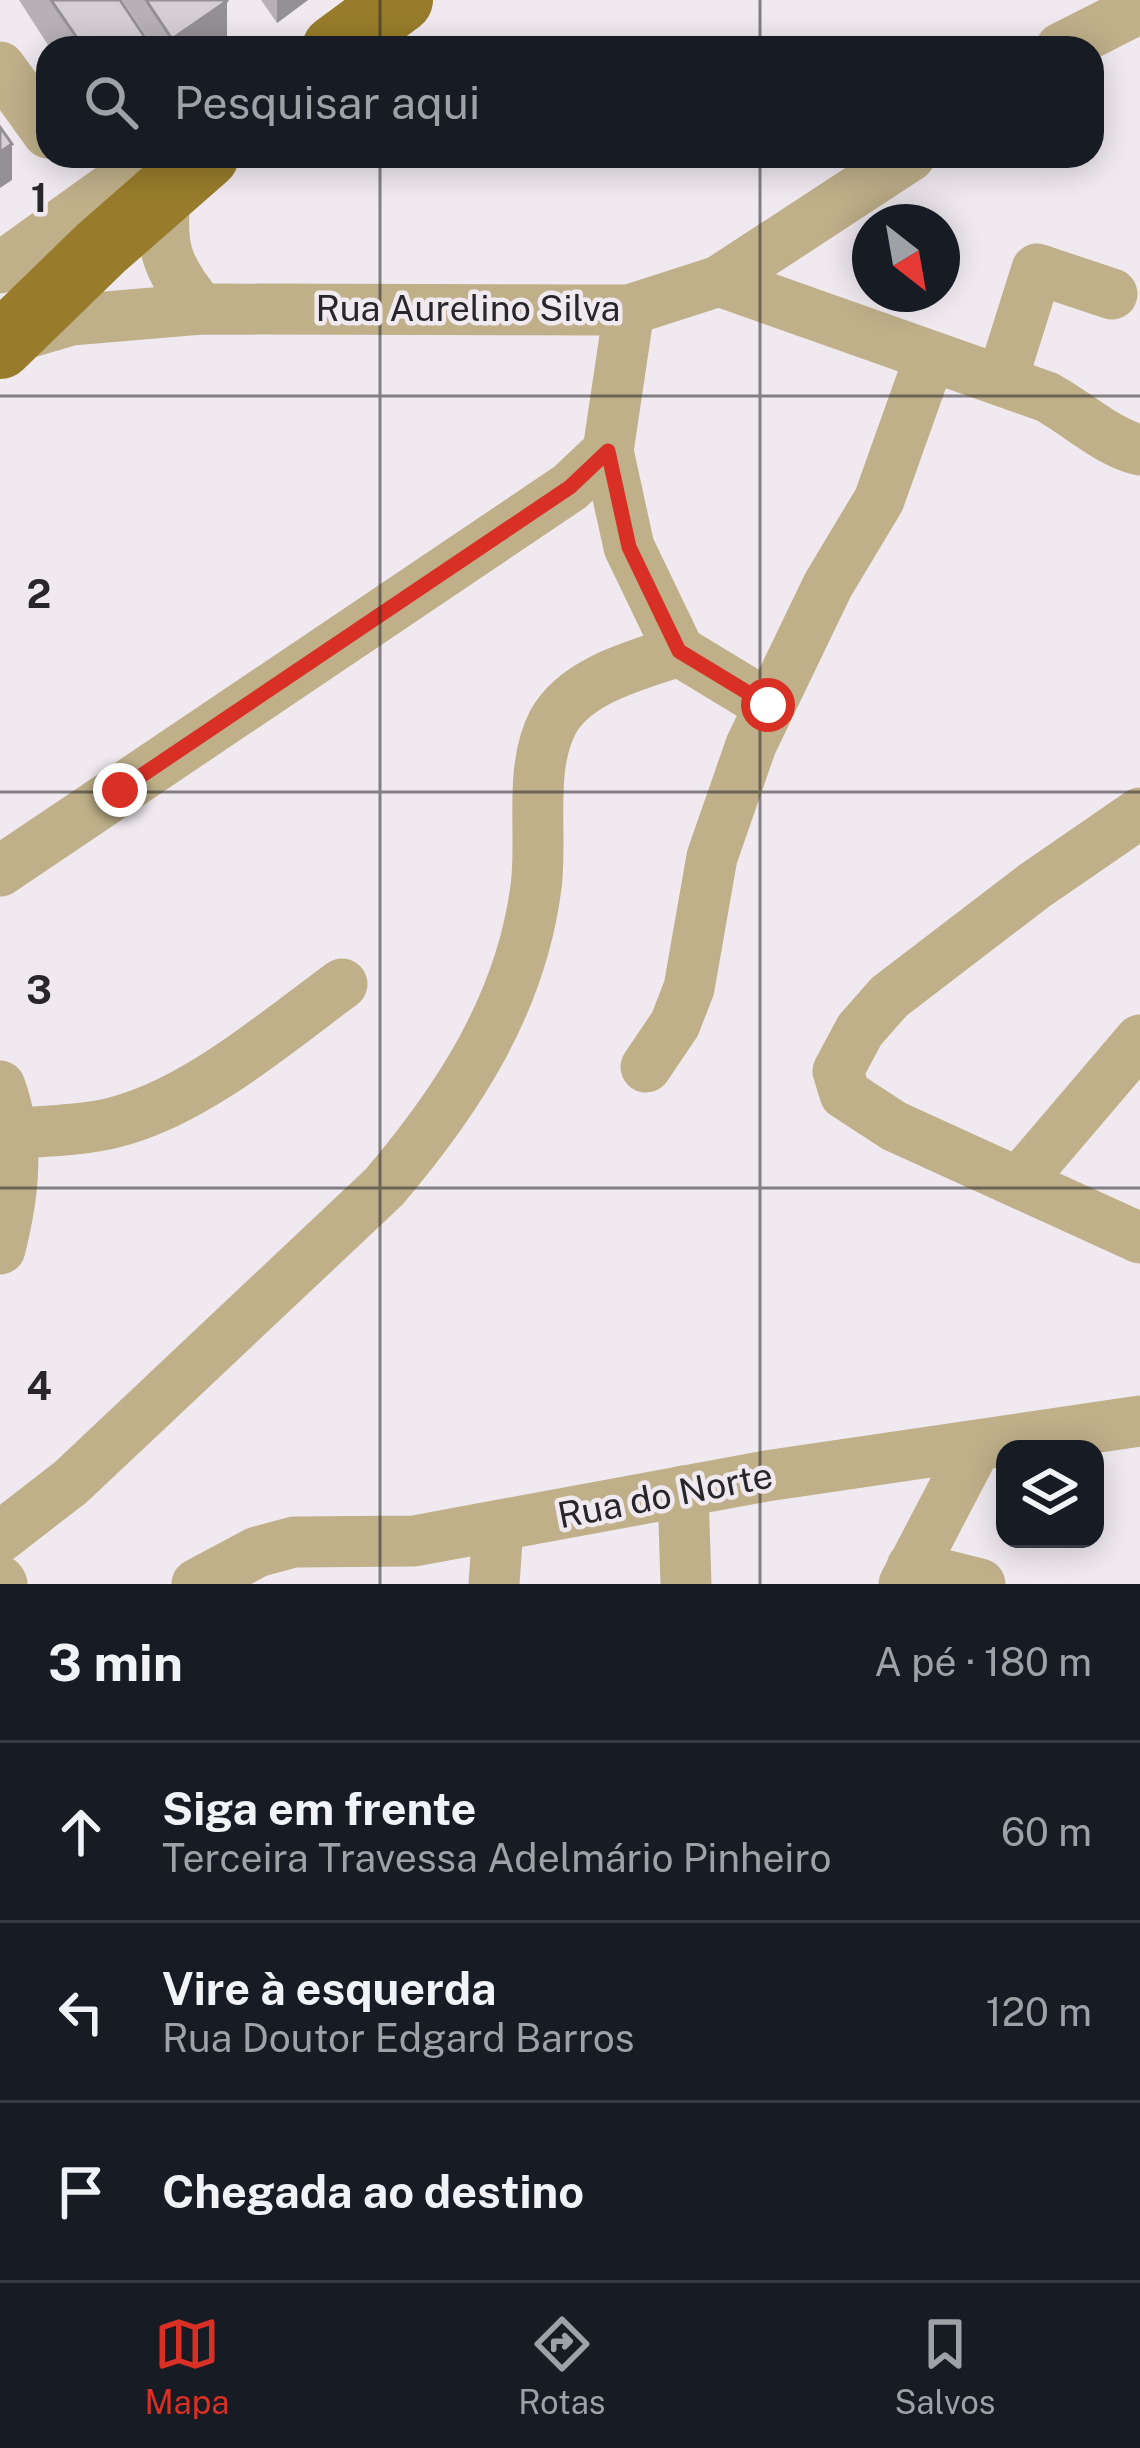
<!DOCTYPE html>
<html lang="pt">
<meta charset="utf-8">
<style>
body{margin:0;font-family:"Public Sans",sans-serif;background:#242831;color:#f1f3f6}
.controls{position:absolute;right:36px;bottom:36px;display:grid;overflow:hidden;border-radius:24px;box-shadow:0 6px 30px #0003}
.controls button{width:108px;height:108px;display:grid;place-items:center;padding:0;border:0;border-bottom:3px solid #363941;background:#171b24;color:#f1f3f6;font:60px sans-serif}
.compass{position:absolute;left:852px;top:204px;width:108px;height:108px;border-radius:50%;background:#171b24;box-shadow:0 6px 30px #0003;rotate:149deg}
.stop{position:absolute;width:36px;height:36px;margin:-27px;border:9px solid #d93025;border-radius:50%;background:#fff}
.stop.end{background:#d93025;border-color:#fff;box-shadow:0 3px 12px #0008}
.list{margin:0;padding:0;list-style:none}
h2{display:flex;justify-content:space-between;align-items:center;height:156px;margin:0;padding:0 48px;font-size:51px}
h2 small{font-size:39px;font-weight:400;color:#9ea1a6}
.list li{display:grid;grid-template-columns:78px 1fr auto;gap:36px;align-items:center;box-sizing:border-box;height:180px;padding:0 48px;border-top:3px solid #363941}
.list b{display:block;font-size:45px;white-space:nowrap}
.list p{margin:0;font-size:39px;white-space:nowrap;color:#9ea1a6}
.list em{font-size:39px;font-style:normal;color:#9ea1a6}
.icon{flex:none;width:66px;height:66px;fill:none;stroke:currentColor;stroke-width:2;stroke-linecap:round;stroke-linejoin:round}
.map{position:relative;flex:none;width:1140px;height:1584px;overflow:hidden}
.search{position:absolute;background:#171b24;box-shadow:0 6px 30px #0003;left:36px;right:36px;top:36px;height:132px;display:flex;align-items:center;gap:30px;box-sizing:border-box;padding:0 42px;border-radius:36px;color:#9ea1a6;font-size:45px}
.sheet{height:696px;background:#171b24}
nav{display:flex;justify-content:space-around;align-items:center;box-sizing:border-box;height:168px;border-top:3px solid #363941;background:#171b24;font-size:33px;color:#9ea1a6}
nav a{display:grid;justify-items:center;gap:6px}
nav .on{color:#d93025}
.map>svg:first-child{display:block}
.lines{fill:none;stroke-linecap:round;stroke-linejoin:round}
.minor{stroke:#bfb08a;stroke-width:51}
.major{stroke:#987c2b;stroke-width:66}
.wall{fill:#b7b1b5}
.shaded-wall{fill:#959094}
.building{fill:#d5ced3;stroke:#959094;stroke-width:3}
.route{stroke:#d93025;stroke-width:15}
.grid{fill:none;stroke:#282628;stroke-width:3;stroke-opacity:0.55}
.labels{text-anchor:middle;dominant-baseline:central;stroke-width:9;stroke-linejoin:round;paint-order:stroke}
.street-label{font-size:36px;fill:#282628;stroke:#f0eaf0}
.grid-label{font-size:39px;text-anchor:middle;font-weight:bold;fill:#282628;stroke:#f0eaf0;stroke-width:9;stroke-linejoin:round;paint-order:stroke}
</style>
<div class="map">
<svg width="1140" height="1584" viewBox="0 0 1140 1584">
<rect width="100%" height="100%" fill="#f0eaf0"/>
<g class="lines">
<!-- minor -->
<g class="minor">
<polyline points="1061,48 1140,8"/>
<polyline points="0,67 48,133"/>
<path d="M166 190C159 245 165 267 201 309"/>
<polyline points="0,268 156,156"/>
<path d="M719 281 1047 397C1078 414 1107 442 1140 450"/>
<polyline points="10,338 71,320 201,309 629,310 719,281 910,156"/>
<polyline points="1002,380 1037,269 1112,294"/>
<polyline points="608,451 629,547 679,651 768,705"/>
<polyline points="1140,813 1034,886 889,997 860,1030 838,1071 845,1094 894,1126 1140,1238"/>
<polyline points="0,871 570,487 608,451 629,310"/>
<polyline points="646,1067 675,1024 689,988 712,857 751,745 828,585 879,500 930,357"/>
<path d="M0 1086C20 1142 14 1193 0 1249"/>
<path d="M13 1134C49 1130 88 1131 123 1120 200 1098 278 1031 342 984"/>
<polyline points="1019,1182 1140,1040"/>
<polyline points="683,1491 686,1584"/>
<path d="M0 1537 71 1482 384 1187C459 1099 521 1003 536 887 543 835 528 770 553 722 576 680 637 665 679 651"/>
<polyline points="912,1567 980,1584"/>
<polyline points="0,1581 2,1584"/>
<polyline points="197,1584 257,1552 294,1542 414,1541 766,1476 1140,1421"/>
<polyline points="494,1584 498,1527"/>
<polyline points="904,1584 975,1448"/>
</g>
<!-- major -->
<g class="major">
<polyline points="335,48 400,0"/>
<polyline points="0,346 101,248 206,156"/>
</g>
</g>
<!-- wall -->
<g class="wall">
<polygon points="19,0 120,0 146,48 50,48"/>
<polygon points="122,0 227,0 227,37 211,48 154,48"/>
<polygon points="261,0 308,0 277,23"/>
</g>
<!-- shaded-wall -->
<g class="shaded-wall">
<polygon points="277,0 308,0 277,23"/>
<polygon points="227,1 227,37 211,48 172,48 172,39"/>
<polygon points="12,144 12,180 0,188 0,152"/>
</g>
<!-- building -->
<g class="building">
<polygon points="51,0 120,0 146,39 133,48 84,48"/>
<polygon points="146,0 227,0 227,1 172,39"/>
<polygon points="0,127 12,144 0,152"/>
</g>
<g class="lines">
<!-- route -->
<polyline class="route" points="120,790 570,487 608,451 629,547 679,651 768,705"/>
</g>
<!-- grid -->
<path class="grid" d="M380 0V48M760 0V48M380 156V1584M760 156V1584M0 396H1140M0 792H1140M0 1188H1140"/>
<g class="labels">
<!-- street labels -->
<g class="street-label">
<text x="468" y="308">Rua Aurelino Silva</text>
<text transform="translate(665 1495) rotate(-11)">Rua do Norte</text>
</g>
</g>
<g class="grid-label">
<text x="39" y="212">1</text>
<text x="39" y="608">2</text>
<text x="39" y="1004">3</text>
<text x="39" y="1400">4</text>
</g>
</svg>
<div class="controls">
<button><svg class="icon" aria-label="layers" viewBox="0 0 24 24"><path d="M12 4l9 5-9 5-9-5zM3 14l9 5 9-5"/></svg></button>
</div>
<svg class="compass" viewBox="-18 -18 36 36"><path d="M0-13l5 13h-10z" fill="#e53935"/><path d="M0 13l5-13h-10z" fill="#9ea1a6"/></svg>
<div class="stop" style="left:768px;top:705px"></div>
<div class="stop end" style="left:120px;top:790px"></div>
<div class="search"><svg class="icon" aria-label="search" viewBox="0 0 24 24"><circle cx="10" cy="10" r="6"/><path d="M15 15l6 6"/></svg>Pesquisar aqui</div>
</div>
<section class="sheet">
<h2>3 min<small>A pé · 180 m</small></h2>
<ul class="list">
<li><svg class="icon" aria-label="ahead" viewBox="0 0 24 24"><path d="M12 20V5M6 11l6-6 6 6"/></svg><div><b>Siga em frente</b><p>Terceira Travessa Adelmário Pinheiro</p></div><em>60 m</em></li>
<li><svg class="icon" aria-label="left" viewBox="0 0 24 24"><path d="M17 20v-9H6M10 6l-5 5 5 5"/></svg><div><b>Vire à esquerda</b><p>Rua Doutor Edgard Barros</p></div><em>120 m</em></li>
<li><svg class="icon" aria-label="arrive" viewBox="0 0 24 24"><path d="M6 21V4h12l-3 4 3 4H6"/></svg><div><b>Chegada ao destino</b></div></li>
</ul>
</section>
<nav>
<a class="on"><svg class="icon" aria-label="map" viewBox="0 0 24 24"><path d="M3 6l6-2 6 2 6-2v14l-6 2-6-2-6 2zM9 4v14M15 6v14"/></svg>Mapa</a>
<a><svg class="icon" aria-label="directions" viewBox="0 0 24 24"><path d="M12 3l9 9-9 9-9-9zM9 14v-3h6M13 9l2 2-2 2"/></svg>Rotas</a>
<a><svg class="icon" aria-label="saved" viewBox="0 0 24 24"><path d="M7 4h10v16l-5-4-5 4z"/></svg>Salvos</a>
</nav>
